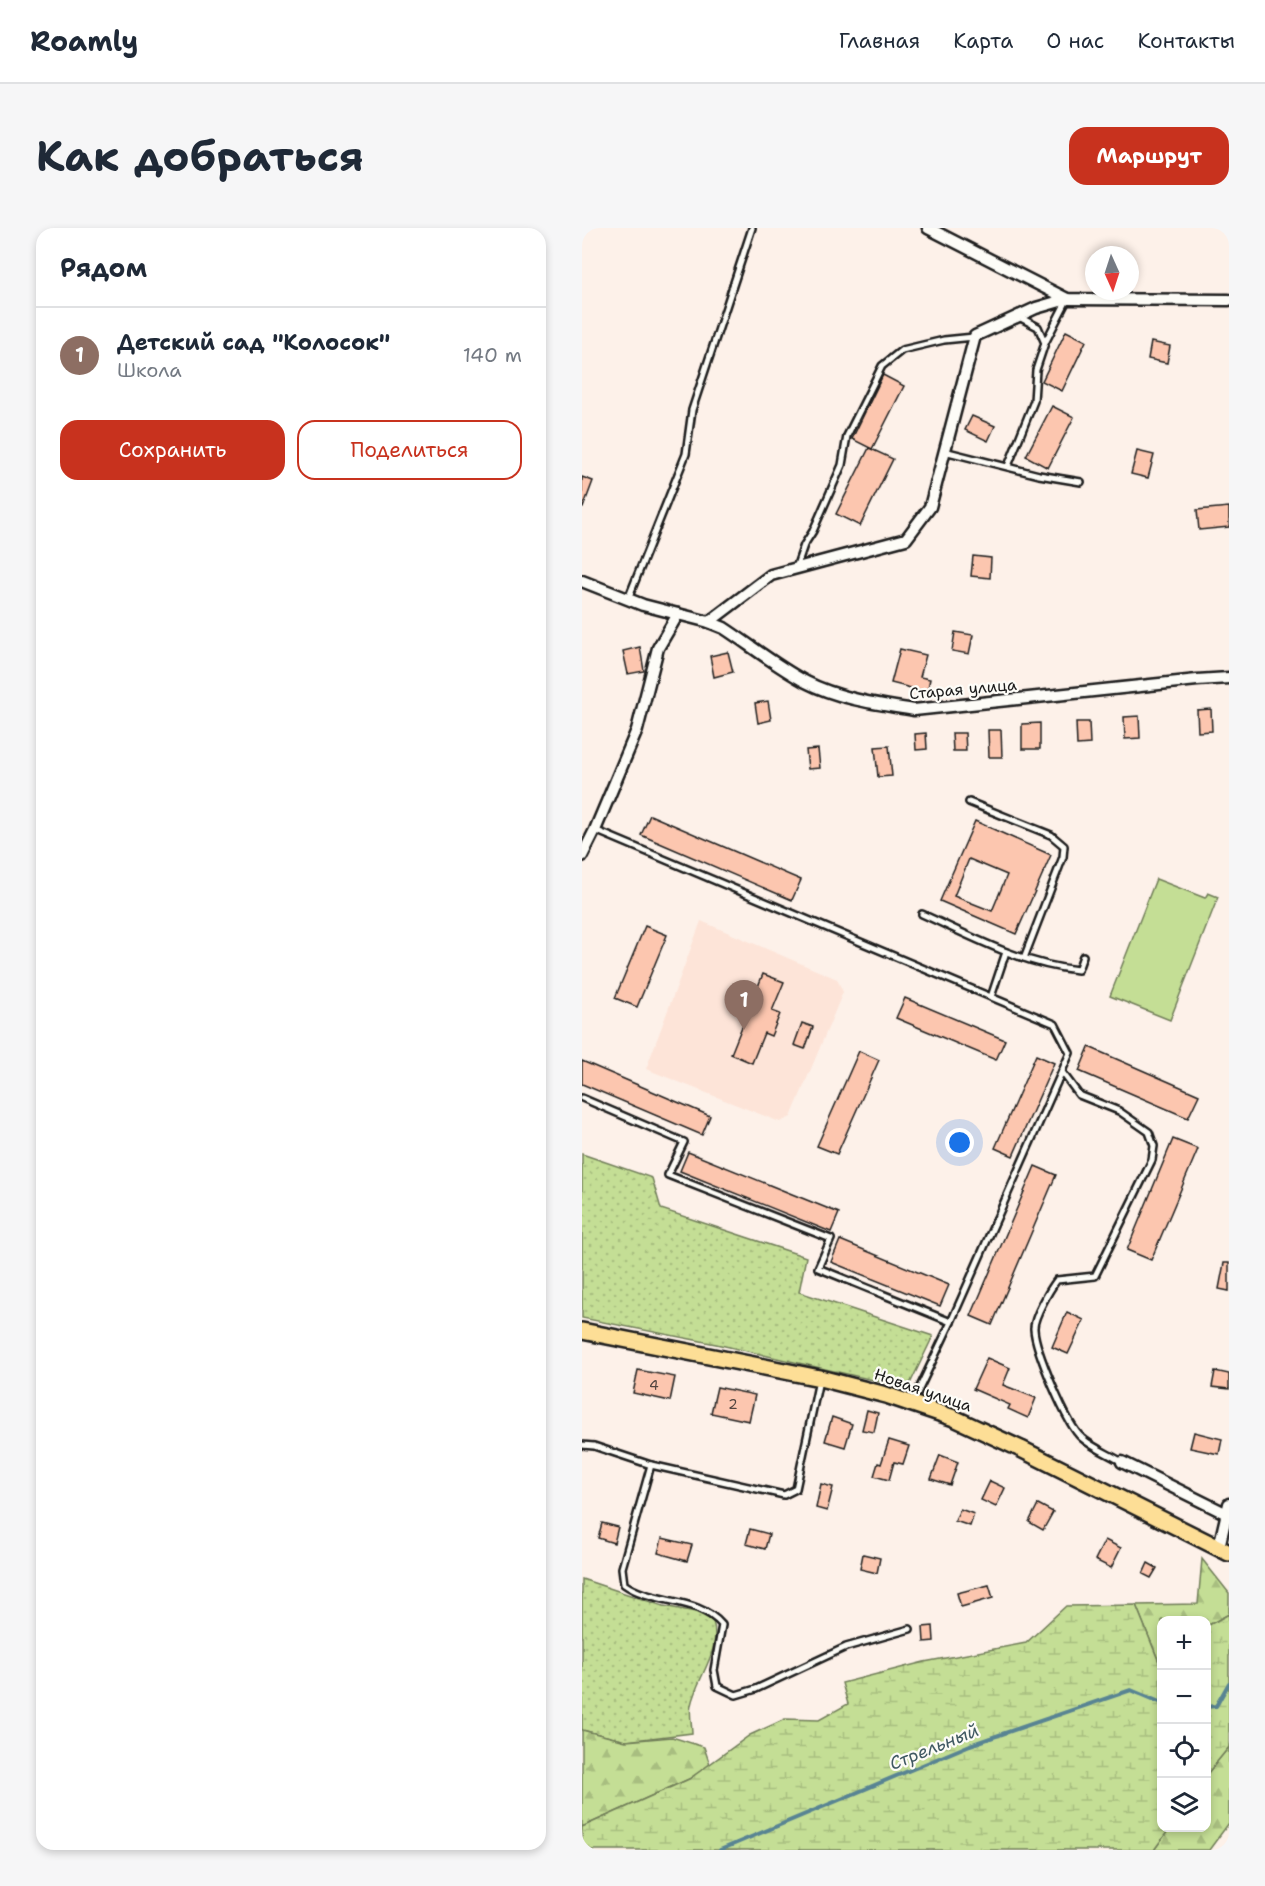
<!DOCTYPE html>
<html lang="ru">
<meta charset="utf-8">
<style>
body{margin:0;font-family:"Shantell Sans",sans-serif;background:#f6f6f7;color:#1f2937}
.controls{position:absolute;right:18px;bottom:18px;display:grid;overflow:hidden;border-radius:12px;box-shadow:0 3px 9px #0003}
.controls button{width:54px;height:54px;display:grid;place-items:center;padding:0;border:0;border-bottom:2px solid #e0e1e3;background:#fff;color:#1f2937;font:30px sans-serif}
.compass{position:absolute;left:503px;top:18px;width:54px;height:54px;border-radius:50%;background:#fff;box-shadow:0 3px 9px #0003;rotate:177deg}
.you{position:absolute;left:378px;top:915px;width:21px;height:21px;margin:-15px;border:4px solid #fff;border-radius:50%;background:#1a73e8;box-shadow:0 0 0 9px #1a73e833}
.badge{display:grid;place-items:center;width:39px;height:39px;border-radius:50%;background:#c8321e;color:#fff;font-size:20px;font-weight:700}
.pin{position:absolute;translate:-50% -50px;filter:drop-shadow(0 2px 3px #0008)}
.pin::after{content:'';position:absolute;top:32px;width:21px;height:18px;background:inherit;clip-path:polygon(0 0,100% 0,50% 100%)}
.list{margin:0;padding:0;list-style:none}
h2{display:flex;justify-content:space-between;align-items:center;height:78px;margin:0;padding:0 24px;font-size:26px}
h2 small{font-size:20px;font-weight:400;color:#747a83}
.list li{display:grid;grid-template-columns:39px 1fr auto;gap:18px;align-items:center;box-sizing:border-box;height:96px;padding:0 24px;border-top:2px solid #e0e1e3}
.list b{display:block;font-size:22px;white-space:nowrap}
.list p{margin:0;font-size:20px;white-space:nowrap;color:#747a83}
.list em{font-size:20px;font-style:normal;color:#747a83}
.actions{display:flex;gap:12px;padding:18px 24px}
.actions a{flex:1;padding:14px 0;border:2px solid #c8321e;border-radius:18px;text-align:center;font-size:21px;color:#c8321e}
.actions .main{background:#c8321e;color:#fff}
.icon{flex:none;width:33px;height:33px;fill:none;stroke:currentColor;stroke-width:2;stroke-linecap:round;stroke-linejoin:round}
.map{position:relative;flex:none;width:647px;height:1622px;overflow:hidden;border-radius:18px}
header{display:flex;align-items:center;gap:36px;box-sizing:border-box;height:84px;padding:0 30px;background:#fff;border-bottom:2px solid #e0e1e3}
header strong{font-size:28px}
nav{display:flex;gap:33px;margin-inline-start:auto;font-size:21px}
.intro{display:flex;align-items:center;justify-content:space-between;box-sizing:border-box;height:144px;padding:0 36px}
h1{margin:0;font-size:42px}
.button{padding:15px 27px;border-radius:18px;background:#c8321e;color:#fff;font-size:21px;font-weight:700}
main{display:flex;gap:36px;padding:0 36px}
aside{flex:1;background:#fff;border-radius:18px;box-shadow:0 3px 9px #0003}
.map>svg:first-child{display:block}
.built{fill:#fde4d8}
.grass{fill:url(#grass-dots);stroke:#707d58;stroke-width:1.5}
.forest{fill:url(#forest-firs);stroke:#707d58;stroke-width:1.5}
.wetland{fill:url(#wetland-marsh);stroke:#707d58;stroke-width:1.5}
.pitch{fill:#c4de95;stroke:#707d58;stroke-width:1.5}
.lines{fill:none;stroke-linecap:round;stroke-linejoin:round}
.stream{stroke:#598493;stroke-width:4}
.building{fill:#fcc6af;stroke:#1c1c1c;stroke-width:1.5;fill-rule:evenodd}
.lane-casing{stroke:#1c1c1c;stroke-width:10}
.street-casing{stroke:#1c1c1c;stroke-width:15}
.primary-casing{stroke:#1c1c1c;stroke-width:20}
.lane{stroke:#fdfcf7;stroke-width:5}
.street{stroke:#fdfcf7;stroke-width:10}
.primary{stroke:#fdde96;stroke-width:15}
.labels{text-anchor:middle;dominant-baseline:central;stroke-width:4.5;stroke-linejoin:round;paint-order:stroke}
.number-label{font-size:14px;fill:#544641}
.street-label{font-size:16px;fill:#1c1c1c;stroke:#fdfcf7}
.water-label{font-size:18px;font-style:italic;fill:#405962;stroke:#fdfcf7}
</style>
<header>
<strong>Roamly</strong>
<nav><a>Главная</a><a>Карта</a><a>О нас</a><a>Контакты</a></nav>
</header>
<div class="intro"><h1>Как добраться</h1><a class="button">Маршрут</a></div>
<main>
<aside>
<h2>Рядом<small></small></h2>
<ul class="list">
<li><span class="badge" style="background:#8d6e63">1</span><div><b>Детский сад &quot;Колосок&quot;</b><p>Школа</p></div><em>140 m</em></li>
</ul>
<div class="actions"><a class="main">Сохранить</a><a>Поделиться</a></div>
</aside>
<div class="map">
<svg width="647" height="1622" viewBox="0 0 647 1622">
<defs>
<pattern id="grass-dots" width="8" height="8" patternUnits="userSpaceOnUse" patternTransform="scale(1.5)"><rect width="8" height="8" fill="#c4de95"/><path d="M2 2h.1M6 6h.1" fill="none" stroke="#a8be80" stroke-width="1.8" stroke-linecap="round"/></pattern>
<pattern id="forest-firs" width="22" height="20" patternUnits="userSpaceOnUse" patternTransform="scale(1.5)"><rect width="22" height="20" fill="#c4de95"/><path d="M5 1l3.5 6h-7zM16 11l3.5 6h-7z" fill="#a8be80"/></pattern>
<pattern id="wetland-marsh" width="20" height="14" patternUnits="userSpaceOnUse" patternTransform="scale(1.5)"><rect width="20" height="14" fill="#c4de95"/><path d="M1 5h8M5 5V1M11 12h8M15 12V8" fill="none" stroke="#a8be80"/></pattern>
</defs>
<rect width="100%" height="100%" fill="#fdf1e9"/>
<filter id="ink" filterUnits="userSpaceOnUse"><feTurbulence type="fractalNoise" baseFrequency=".0167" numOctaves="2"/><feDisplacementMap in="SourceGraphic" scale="12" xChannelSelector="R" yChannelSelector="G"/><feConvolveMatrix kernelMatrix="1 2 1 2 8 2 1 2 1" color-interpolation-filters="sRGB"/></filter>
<g filter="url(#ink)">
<!-- built -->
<polygon class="built" points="119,693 255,751 261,764 209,889 198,894 64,841"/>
<!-- grass -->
<g class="grass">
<polygon points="0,926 70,950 79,981 224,1029 217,1064 351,1108 326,1160 134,1116 0,1090"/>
<path d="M0 1351 81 1378 114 1384 131 1393C140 1423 115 1449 109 1477 107 1486 110 1497 110 1505L44 1513 0 1502Z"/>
</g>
<!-- forest -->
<g class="forest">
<polygon points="620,1331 647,1365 647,1386 625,1398 624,1392 580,1392 579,1439 554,1377 616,1376"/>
<polygon points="0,1502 44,1513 90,1509 122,1519 128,1537 107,1551 0,1599"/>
<polygon points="647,1519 647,1595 627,1622 572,1622 588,1600 624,1600 625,1546"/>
</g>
<!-- wetland -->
<g class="wetland">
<polygon points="554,1377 579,1439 580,1600 588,1600 572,1622 0,1622 0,1599 107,1551 168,1507 203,1491 237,1492 266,1476 260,1455 342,1434 444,1415 484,1378"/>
<polygon points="647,1386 647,1519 625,1546 625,1398"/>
</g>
<!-- pitch -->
<polygon class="pitch" points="574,651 623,670 626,665 636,669 588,792 528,768"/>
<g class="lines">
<!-- stream -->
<g class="stream">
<polyline points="624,1479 634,1478 647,1455"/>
<polyline points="138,1622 388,1517 549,1462 580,1475"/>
</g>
</g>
<!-- building -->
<g class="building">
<polygon points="484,103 504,113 480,163 460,153"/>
<polygon points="569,114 588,118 585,135 566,131"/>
<polygon points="301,147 322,158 290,221 270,211"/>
<polygon points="470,178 492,189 466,240 444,228"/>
<polygon points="390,188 413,198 406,213 383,202"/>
<polygon points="287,220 311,231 278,298 254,286"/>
<polygon points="555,223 572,227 566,250 549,246"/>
<polygon points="0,249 11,253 1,280 0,280"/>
<polygon points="647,279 647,299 617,302 615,282"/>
<polygon points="391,328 409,330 408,350 389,348"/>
<polygon points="373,404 391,407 387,426 370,423"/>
<polygon points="58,419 62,443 46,446 41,423"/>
<polygon points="318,421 344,427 338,449 348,451 345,464 309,455"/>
<polygon points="146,424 151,444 132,449 128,428"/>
<polygon points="186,473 189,492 176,495 173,475"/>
<polygon points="629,481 630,503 616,504 615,482"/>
<polygon points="557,488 558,510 543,511 542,489"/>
<polygon points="494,494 507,494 508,516 495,517"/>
<polygon points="458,495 458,521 440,521 440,496"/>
<polygon points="406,502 419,502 420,529 407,529"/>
<polygon points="344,505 345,521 334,522 333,506"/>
<polygon points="370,505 383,505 384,523 371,523"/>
<polygon points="307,518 310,548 296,549 293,519"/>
<polygon points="236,521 238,540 226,541 224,522"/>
<polygon points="68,587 219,652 210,672 59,607"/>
<path d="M393 593 469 627 434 706 358 673ZM387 631 425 647 410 683 372 668Z"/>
<polygon points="63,698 85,707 55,779 33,770"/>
<polygon points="181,746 202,754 190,783 198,786 189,808 182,805 170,835 149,826"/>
<polygon points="323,770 423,812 414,832 314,790"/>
<polygon points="220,795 231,799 223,821 212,817"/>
<polygon points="507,819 617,867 606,890 497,843"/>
<polygon points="277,823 297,832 255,926 235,918"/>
<polygon points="454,827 472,835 431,928 413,920"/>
<polygon points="0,833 128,888 120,907 0,856"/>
<polygon points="591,911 616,921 569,1032 545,1022"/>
<polygon points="106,924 257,985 249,1004 98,943"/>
<polygon points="453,938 474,947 410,1097 389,1088"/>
<polygon points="258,1012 367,1057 358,1078 249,1034"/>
<polygon points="642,1035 647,1035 647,1063 637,1061"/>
<polygon points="485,1084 502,1092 486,1126 470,1119"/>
<polygon points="405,1130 428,1140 421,1157 454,1170 446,1190 426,1181 428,1177 391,1161"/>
<polygon points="56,1142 93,1149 88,1173 51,1165"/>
<polygon points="633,1143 647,1146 647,1161 630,1159"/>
<polygon points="135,1159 173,1167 167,1193 129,1185"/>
<polygon points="285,1182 296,1185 292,1204 280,1202"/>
<polygon points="250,1189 270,1196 263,1219 243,1213"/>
<polygon points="612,1204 640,1211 637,1226 608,1220"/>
<polygon points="307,1212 327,1218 321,1236 312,1234 307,1252 292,1248 296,1235 299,1236"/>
<polygon points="358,1227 376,1234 368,1257 349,1251"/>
<polygon points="408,1253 423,1260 414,1279 399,1272"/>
<polygon points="239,1256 251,1259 245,1283 234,1280"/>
<polygon points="456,1276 471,1284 461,1302 447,1294"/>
<polygon points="378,1281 392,1286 388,1298 373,1293"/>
<polygon points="20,1295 36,1299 32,1315 16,1310"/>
<polygon points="168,1301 187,1306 183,1321 164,1316"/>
<polygon points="80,1310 110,1317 105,1333 76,1325"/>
<polygon points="523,1312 539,1320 529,1340 513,1332"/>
<polygon points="281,1326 298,1330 295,1345 278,1341"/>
<polygon points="566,1335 575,1340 569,1350 561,1346"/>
<polygon points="407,1357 411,1370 379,1379 375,1365"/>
<polygon points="351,1398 352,1413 342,1414 341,1399"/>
</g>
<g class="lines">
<defs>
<g id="lane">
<polyline points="437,89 456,99 463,115"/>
<polyline points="362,223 457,247 499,254"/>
<polyline points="426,238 452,173 454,142 463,115 485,72"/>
<polyline points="214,340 222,317 231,303 260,237 265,208 300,138 320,122 362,112 392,109"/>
<polyline points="46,371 104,226 110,182 170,0"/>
<polyline points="387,574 469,607 482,618 481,629 442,730"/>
<polyline points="13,602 473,796 488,825 369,1094 331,1174"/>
<path d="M340 686C389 708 441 737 496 742L501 728"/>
<polyline points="409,769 424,724"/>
<path d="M480 844 497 867 537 883 567 904 572 918 570 932 513 1048 475 1052C468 1061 451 1090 452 1101 453 1121 485 1198 500 1210 511 1220 527 1226 540 1234"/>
<polyline points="0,870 102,914 86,947 249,1011 236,1040 369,1094"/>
<polyline points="0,1217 12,1218 69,1237 202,1267 214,1261 237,1152"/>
<path d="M69 1237 40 1340 42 1356C71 1377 116 1368 140 1397L132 1442 135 1458 154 1467 174 1461 264 1419 328 1401"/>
</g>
<g id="street">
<polyline points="346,0 485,71 647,72"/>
<path d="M0 353 61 377 127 394 142 400C168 417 197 440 224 454 257 471 296 476 332 482L615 452 647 450"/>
<polyline points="127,394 189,347 324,311 348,279 393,108 454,80 485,71"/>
<polyline points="0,628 13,602 55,502 76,420 96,386"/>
<polyline points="540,1234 647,1287"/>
<polyline points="637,1319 647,1276"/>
</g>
<polyline id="primary" points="0,1103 238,1150 304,1167 372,1190 439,1221 647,1325"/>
</defs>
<!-- lane casing -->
<use href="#lane" class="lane-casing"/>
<!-- street casing -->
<use href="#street" class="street-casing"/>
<!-- primary casing -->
<use href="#primary" class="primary-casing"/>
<!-- lane -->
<use href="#lane" class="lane"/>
<!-- street -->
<use href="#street" class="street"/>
<!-- primary -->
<use href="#primary" class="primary"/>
</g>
</g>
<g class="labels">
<!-- number labels -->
<g class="number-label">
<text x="72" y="1157">4</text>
<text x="151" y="1176">2</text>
</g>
<!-- street labels -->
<g class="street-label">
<text transform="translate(381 461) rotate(-5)">Старая улица</text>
<text transform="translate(341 1162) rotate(19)">Новая улица</text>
</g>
<!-- water labels -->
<g class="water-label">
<text transform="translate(352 1519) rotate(-22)">Стрельный</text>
</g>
</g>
</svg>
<div class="controls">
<button>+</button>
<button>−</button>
<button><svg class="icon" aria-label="locate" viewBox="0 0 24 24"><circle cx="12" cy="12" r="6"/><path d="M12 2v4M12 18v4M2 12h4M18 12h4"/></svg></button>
<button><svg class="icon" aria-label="layers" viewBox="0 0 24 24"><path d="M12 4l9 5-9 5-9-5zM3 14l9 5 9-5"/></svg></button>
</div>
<svg class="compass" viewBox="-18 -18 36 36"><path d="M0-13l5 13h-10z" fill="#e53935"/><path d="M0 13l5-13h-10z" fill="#747a83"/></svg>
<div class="you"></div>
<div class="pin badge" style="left:162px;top:802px;background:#8d6e63">1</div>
</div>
</main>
